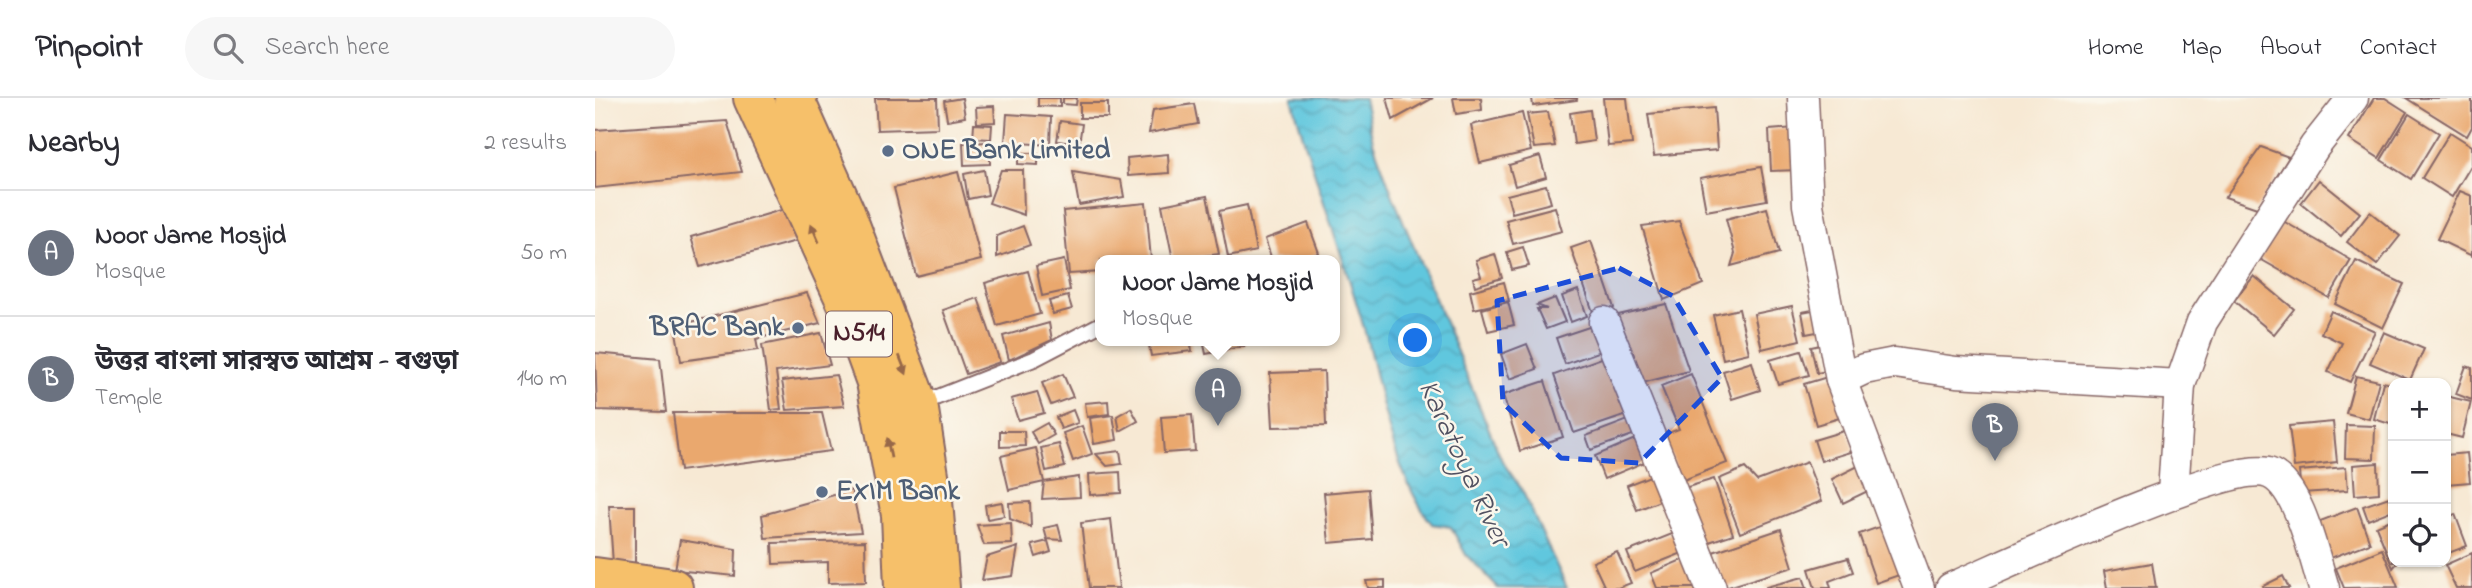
<!DOCTYPE html>
<meta charset="utf-8">
<style>
body{margin:0;font-family:"Indie Flower","Noto Sans Bengali",sans-serif;background:#f7f7f7;color:#2b2b33}
.controls{position:absolute;right:21px;bottom:21px;display:grid;overflow:hidden;border-radius:14px;box-shadow:0 2px 5px #0004}
.controls button{width:63px;height:63px;display:grid;place-items:center;padding:0;border:0;border-bottom:2px solid #e1e1e2;background:#fff;color:#2b2b33;font:35px sans-serif}
.you{position:absolute;left:821px;top:243px;width:24px;height:24px;margin:-18px;border:5px solid #fff;border-radius:50%;background:#1a73e8;box-shadow:0 0 0 10px #1a73e833}
.badge{display:grid;place-items:center;width:46px;height:46px;border-radius:50%;background:#1a73e8;color:#fff;font-size:23px;font-weight:700}
.pin{position:absolute;translate:-50% -58px;filter:drop-shadow(0 2px 4px #0008)}
.pin::after{content:'';position:absolute;top:37px;width:24px;height:21px;background:inherit;clip-path:polygon(0 0,100% 0,50% 100%)}
.popup{position:absolute;left:500px;top:157px;width:245px;height:91px;box-sizing:border-box;display:grid;place-content:center;border-radius:14px;background:#fff;filter:drop-shadow(0 2px 5px #0005);font-size:23px;white-space:nowrap;color:#7c7c81}
.popup b{font-size:26px;color:#2b2b33}
.popup::after{content:'';position:absolute;left:50%;top:100%;margin-left:-14px;border:14px solid transparent;border-top-color:#fff}
.list{margin:0;padding:0;list-style:none}
h2{display:flex;justify-content:space-between;align-items:center;height:91px;margin:0;padding:0 28px;font-size:30px}
h2 small{font-size:23px;font-weight:400;color:#7c7c81}
.list li{display:grid;grid-template-columns:46px 1fr auto;gap:21px;align-items:center;box-sizing:border-box;height:126px;padding:0 28px;border-top:2px solid #e1e1e2}
.list b{display:block;font-size:26px;white-space:nowrap}
.list p{margin:0;font-size:23px;white-space:nowrap;color:#7c7c81}
.list em{font-size:23px;font-style:normal;color:#7c7c81}
.icon{flex:none;width:38px;height:38px;fill:none;stroke:currentColor;stroke-width:2;stroke-linecap:round;stroke-linejoin:round}
.map{position:relative;flex:none;width:1877px;height:490px;overflow:hidden}
header{display:flex;align-items:center;gap:42px;box-sizing:border-box;height:98px;padding:0 35px;background:#fff;border-bottom:2px solid #e1e1e2}
header strong{font-size:33px}
nav{display:flex;gap:38px;margin-inline-start:auto;font-size:24px}
.search{width:490px;height:63px;background:#f7f7f7;display:flex;align-items:center;gap:18px;box-sizing:border-box;padding:0 24px;border-radius:38px;color:#7c7c81;font-size:26px}
main{display:flex}
aside{flex:1;background:#fff}
.map>svg:first-child{display:block}
.water{fill:url(#water-waves);stroke:#567384;stroke-width:2}
.building{fill:#eaa86e}
.lines{fill:none;stroke-linecap:round;stroke-linejoin:round}
.service-casing{stroke:#876666;stroke-width:18}
.minor-casing{stroke:#876666;stroke-width:33}
.primary-casing{stroke:#876666;stroke-width:42}
.trunk-casing{stroke:#876666;stroke-width:42}
.service{stroke:#fff;stroke-width:14}
.minor{stroke:#fff;stroke-width:30}
.primary{stroke:#f6c06b;stroke-width:38}
.trunk{stroke:#f6c06b;stroke-width:38}
.oneway{fill:#976748}
.marked{fill:#1d4ed8;fill-opacity:0.2;stroke:#1d4ed8;stroke-width:5;stroke-dasharray:14 9;stroke-linejoin:round}
.service-dot{fill:#5c6f8a;stroke:#fbf7ec;stroke-width:2.5}
.labels{text-anchor:middle;dominant-baseline:central;stroke-width:5;stroke-linejoin:round;paint-order:stroke}
.shield{fill:#fbf7ec;stroke:#7f6065;stroke-width:2}
.shield-label{font-size:26px;font-weight:bold;fill:#4a1f2b}
.service-label{font-size:28px;font-weight:bold;fill:#4e5e75;stroke:#fbf7ec;text-anchor:start}
.water-label{font-size:30px;font-style:italic;fill:#515161;stroke:#fbf7ec}
</style>
<header>
<strong>Pinpoint</strong>
<div class="search"><svg class="icon" aria-label="search" viewBox="0 0 24 24"><circle cx="10" cy="10" r="6"/><path d="M15 15l6 6"/></svg>Search here</div>
<nav><a>Home</a><a>Map</a><a>About</a><a>Contact</a></nav>
</header>
<main>
<aside>
<h2>Nearby<small>2 results</small></h2>
<ul class="list">
<li><span class="badge" style="background:#6b7280">A</span><div><b>Noor Jame Mosjid</b><p>Mosque</p></div><em>50 m</em></li>
<li><span class="badge" style="background:#6b7280">B</span><div><b>উত্তর বাংলা সারস্বত আশ্রম - বগুড়া</b><p>Temple</p></div><em>140 m</em></li>
</ul>
</aside>
<div class="map">
<svg width="1877" height="490" viewBox="0 0 1877 490">
<defs>
<pattern id="water-waves" width="16" height="10" patternUnits="userSpaceOnUse" patternTransform="scale(1.75)"><rect width="16" height="10" fill="#61c7de"/><path d="M0 5q4-4 8 0t8 0" fill="none" stroke="#56aabf"/></pattern>
</defs>
<rect width="100%" height="100%" fill="#fbf7ec"/>
<filter id="ink" filterUnits="userSpaceOnUse"><feTurbulence type="fractalNoise" baseFrequency=".0143" numOctaves="2"/><feDisplacementMap in="SourceGraphic" scale="14" xChannelSelector="R" yChannelSelector="G"/><feConvolveMatrix kernelMatrix="1 2 1 2 8 2 1 2 1" color-interpolation-filters="sRGB"/></filter>
<filter id="wash" filterUnits="userSpaceOnUse"><feTurbulence type="fractalNoise" baseFrequency=".00686" numOctaves="4" result="noise"/><feDisplacementMap in="SourceGraphic" scale="28" xChannelSelector="R" yChannelSelector="G"/><feGaussianBlur stdDeviation="1.57" result="paint"/><feColorMatrix in="noise" values="0 0 0 0 0 0 0 0 0 0 0 0 0 0 0 0 0 1.4 0 .05"/><feComposite in="paint" operator="in"/></filter>
<g filter="url(#wash)">
<rect width="100%" height="100%" fill="#f7e9d4"/>
<!-- water -->
<path class="water" d="M697 0H769L778 44 799 101 907 363 927 392 972 490H903L871 457 856 429 837 426C794 370 786 287 766 220 744 146 717 74 697 0Z"/>
<g id="blocks">
<!-- building -->
<g class="building">
<polygon points="280,0 342,0 343,30 282,32"/>
<polygon points="367,0 370,19 352,22 349,3"/>
<polygon points="443,0 465,0 465,9 443,8"/>
<polygon points="468,0 482,0 481,7 468,6"/>
<polygon points="792,0 838,0 798,22"/>
<polygon points="858,0 886,0 887,12 861,16"/>
<polygon points="937,0 982,0 982,2 938,8"/>
<polygon points="1008,0 1032,0 1037,46 1013,48"/>
<polygon points="1779,0 1790,0 1812,14 1784,60 1754,41"/>
<polygon points="1811,0 1877,0 1877,29 1872,38"/>
<rect x="485" y="5" width="28" height="15"/>
<polygon points="599,6 603,26 554,35 558,12"/>
<polygon points="399,8 400,24 382,25 381,9"/>
<polygon points="1119,10 1122,52 1059,58 1053,16"/>
<polygon points="995,12 999,43 979,46 975,15"/>
<polygon points="953,14 960,48 939,50 932,16"/>
<polygon points="927,15 936,53 885,65 876,27"/>
<polygon points="412,16 456,19 455,47 410,44"/>
<polygon points="1814,16 1844,35 1816,81 1786,62"/>
<polygon points="132,23 147,74 0,90 0,32"/>
<polygon points="465,23 487,26 484,46 462,43"/>
<polygon points="379,26 397,27 396,41 378,40"/>
<polygon points="1200,30 1203,72 1176,73 1174,32"/>
<polygon points="1855,34 1877,48 1877,66 1857,99 1827,80"/>
<polygon points="395,44 395,66 369,67 368,45"/>
<polygon points="1666,49 1694,59 1662,110 1630,99"/>
<polygon points="423,55 443,55 443,67 423,66"/>
<polygon points="573,56 574,75 533,78 532,60"/>
<polygon points="945,58 951,79 920,88 914,67"/>
<polygon points="1166,69 1172,102 1111,113 1105,80"/>
<polygon points="389,72 393,97 373,101 369,76"/>
<polygon points="406,72 428,72 429,117 394,105"/>
<polygon points="363,74 386,162 321,178 299,90"/>
<polygon points="478,74 526,82 529,99 484,107"/>
<polygon points="1724,82 1765,115 1746,138 1706,105"/>
<polygon points="951,87 956,105 917,115 912,97"/>
<polygon points="1865,93 1877,98 1877,158 1842,141"/>
<polygon points="612,98 624,156 578,162 567,107"/>
<polygon points="551,105 556,162 506,162 506,174 474,176 468,113"/>
<polygon points="652,107 661,153 633,159 624,113"/>
<polygon points="960,109 967,133 918,146 911,122"/>
<polygon points="193,110 205,142 105,169 96,139"/>
<polygon points="1172,110 1184,155 1136,168 1140,155 1131,121"/>
<polygon points="1775,114 1805,138 1782,167 1752,144"/>
<polygon points="1084,123 1108,186 1069,202 1047,128"/>
<polygon points="1688,123 1756,162 1734,200 1665,161"/>
<polygon points="713,125 724,155 706,162 677,162 670,141"/>
<polygon points="428,128 435,147 402,159 402,138"/>
<polygon points="996,143 1019,210 999,217 976,150"/>
<polygon points="928,149 934,168 917,172 912,154"/>
<polygon points="900,156 907,180 880,188 878,180 886,178 881,162"/>
<polygon points="469,162 475,192 447,198 441,168"/>
<polygon points="1761,163 1809,186 1788,230 1740,206"/>
<polygon points="433,173 445,216 402,228 390,185"/>
<polygon points="1659,178 1699,211 1679,236 1639,203"/>
<polygon points="909,184 914,203 879,211 875,193"/>
<polygon points="983,192 992,218 976,224 967,198"/>
<polygon points="212,195 225,225 161,241 163,252 86,263 80,228"/>
<polygon points="473,198 477,211 458,216 454,203"/>
<polygon points="383,200 405,264 371,276 348,212"/>
<polygon points="960,200 970,224 951,231 942,211 952,211 942,207"/>
<polygon points="913,204 919,227 893,233 887,211"/>
<polygon points="1071,206 1094,273 1043,286 1019,218"/>
<polygon points="1197,208 1205,242 1167,251 1159,216"/>
<polygon points="1228,210 1232,232 1211,236 1207,214"/>
<polygon points="1144,211 1154,255 1128,261 1118,217"/>
<polygon points="1736,213 1780,233 1755,284 1733,274 1747,245 1726,235"/>
<polygon points="454,225 457,242 414,262 408,238"/>
<polygon points="1003,226 1012,251 970,266 961,240"/>
<polygon points="1789,234 1829,251 1815,282 1775,265"/>
<polygon points="226,235 235,267 181,274 186,311 176,312 167,247"/>
<polygon points="553,242 595,242 597,253 556,258"/>
<polygon points="608,242 649,242 650,248 611,256"/>
<polygon points="932,246 942,271 915,281 906,256"/>
<polygon points="1230,246 1236,272 1222,275 1216,249"/>
<polygon points="1206,253 1214,277 1183,286 1175,262"/>
<polygon points="0,255 65,261 71,314 2,312"/>
<polygon points="1015,257 1035,316 979,335 959,277"/>
<polygon points="1157,264 1165,292 1137,301 1128,273"/>
<polygon points="1871,268 1877,270 1877,302 1861,296"/>
<polygon points="729,273 731,328 678,329 675,275"/>
<polygon points="468,276 478,299 456,307 447,285"/>
<polygon points="1096,276 1132,365 1086,383 1068,337 1084,331 1066,288"/>
<polygon points="241,277 249,308 192,312 187,283"/>
<polygon points="1239,277 1251,318 1221,327 1209,286"/>
<polygon points="1761,278 1784,283 1774,321 1751,315"/>
<polygon points="950,283 968,339 925,353 908,297"/>
<polygon points="1788,284 1798,287 1798,327 1779,321"/>
<polygon points="442,294 449,315 423,322 416,301"/>
<polygon points="1851,298 1876,304 1867,340 1851,336"/>
<polygon points="513,303 514,316 492,319 490,305"/>
<polygon points="536,310 543,323 525,333 522,318"/>
<polygon points="478,312 483,325 466,331 461,319"/>
<polygon points="78,315 227,315 236,353 85,373"/>
<polygon points="518,317 522,342 499,346 495,320"/>
<polygon points="597,317 600,353 569,355 566,319"/>
<polygon points="1041,319 1046,334 996,352 991,338"/>
<polygon points="1738,324 1742,364 1699,369 1694,328"/>
<polygon points="452,325 459,337 443,346 436,334"/>
<polygon points="1751,327 1780,328 1779,361 1750,360"/>
<polygon points="487,328 497,356 478,363 468,335"/>
<polygon points="1252,332 1259,353 1226,363 1219,342"/>
<polygon points="405,333 429,333 430,348 405,349"/>
<polygon points="1047,338 1057,361 1009,381 1000,358"/>
<polygon points="464,346 470,369 451,373 446,350"/>
<polygon points="441,350 449,384 484,379 485,399 447,401 449,384 414,392 406,358"/>
<polygon points="525,353 527,366 512,368 501,356"/>
<polygon points="1872,355 1875,384 1851,386 1851,357"/>
<polygon points="1212,364 1227,403 1145,435 1124,381 1150,370 1162,383"/>
<polygon points="1783,365 1784,395 1760,397 1758,367"/>
<polygon points="1265,367 1277,391 1248,405 1237,381"/>
<polygon points="1751,369 1753,392 1706,395 1704,373"/>
<polygon points="525,374 526,395 495,397 494,376"/>
<polygon points="1065,374 1075,399 1042,412 1032,387"/>
<polygon points="1119,381 1138,436 1105,447 1086,391"/>
<polygon points="773,391 777,441 734,445 729,395"/>
<polygon points="257,392 266,434 170,440 167,417"/>
<polygon points="1794,399 1798,412 1773,422 1768,408"/>
<polygon points="407,404 409,418 392,421 390,407"/>
<polygon points="435,404 436,429 415,421 414,405"/>
<polygon points="14,408 40,408 40,465 18,466"/>
<polygon points="1762,409 1775,445 1733,461 1720,425"/>
<polygon points="1860,416 1872,448 1851,456 1851,420"/>
<polygon points="516,421 524,490 494,490 486,425"/>
<polygon points="1798,421 1798,464 1803,464 1798,470 1781,428"/>
<polygon points="416,425 417,446 389,447 382,427"/>
<polygon points="1293,426 1310,475 1281,485 1264,436"/>
<polygon points="463,427 467,442 452,441 449,430"/>
<polygon points="1186,431 1198,469 1130,490 1118,454"/>
<polygon points="1087,432 1095,452 1040,474 1032,454"/>
<polygon points="85,442 141,451 140,478 80,472"/>
<polygon points="270,443 271,484 233,485 233,464 178,466 177,445"/>
<polygon points="453,443 456,454 441,459 437,447"/>
<polygon points="423,449 418,478 387,482 392,459"/>
<polygon points="1787,451 1803,489 1749,490 1741,470"/>
<polygon points="1022,454 1036,485 1023,490 1010,490 998,464"/>
<polygon points="1877,455 1877,490 1861,490 1850,467"/>
<polygon points="1096,458 1110,490 1062,490 1056,475"/>
<polygon points="1253,460 1258,474 1234,483 1236,490 1220,490 1214,471"/>
<polygon points="1557,465 1561,490 1512,490 1509,473"/>
<polygon points="1688,478 1694,490 1669,490 1668,488"/>
<polygon points="1208,479 1212,490 1171,490 1171,489"/>
<polygon points="790,482 790,490 773,490 771,483"/>
</g>
</g>
</g>
<g filter="url(#ink)">
<use href="#blocks" fill-opacity="0" stroke="#876666" stroke-width="2"/>
<g class="lines">
<defs>
<polyline id="service" points="325,306 439,261 506,226"/>
<g id="minor">
<polyline points="1208,0 1213,107 1246,282 1324,490"/>
<polyline points="1009,224 1116,490"/>
<polyline points="1246,282 1269,271 1300,265 1361,274 1585,287"/>
<polyline points="1578,395 1585,287 1607,224 1720,48 1758,0"/>
<path d="M1356 490C1404 470 1639 358 1676 376 1705 390 1719 460 1729 490"/>
</g>
<polyline id="primary" points="0,479 78,490"/>
<g id="trunk">
<polyline points="158,0 254,210 281,284 306,417 309,490"/>
<polyline points="199,0 250,114 323,306 338,403 345,490"/>
</g>
</defs>
<!-- service casing -->
<use href="#service" class="service-casing"/>
<!-- minor casing -->
<use href="#minor" class="minor-casing"/>
<!-- primary casing -->
<use href="#primary" class="primary-casing"/>
<!-- trunk casing -->
<use href="#trunk" class="trunk-casing"/>
<!-- service -->
<use href="#service" class="service"/>
<!-- minor -->
<use href="#minor" class="minor"/>
<!-- primary -->
<use href="#primary" class="primary"/>
<!-- trunk -->
<use href="#trunk" class="trunk"/>
</g>
<!-- one-way arrows -->
<defs><path id="oneway-solid" d="M-6-.8H1V-3.2L6.5 0L1 3.2V.8H-6Z" transform="scale(1.75)"/></defs>
<g class="oneway">
<use href="#oneway-solid" transform="translate(220 135) rotate(-113)"/>
<use href="#oneway-solid" transform="translate(308 267) rotate(69)"/>
<use href="#oneway-solid" transform="translate(294 350) rotate(-101)"/>
</g>
</g>
<!-- marked area -->
<path class="marked" d="M1024 170 1078 198 1127 280 1044 365 966 360 908 305 902 203Z"/>
<!-- markers -->
<g class="service-dot">
<circle cx="293" cy="53" r="7"/>
<circle cx="203" cy="230" r="7"/>
<circle cx="227" cy="394" r="7"/>
</g>
<g class="labels">
<!-- shield labels -->
<rect class="shield" x="231" y="213.5" width="66" height="45" rx="5"/>
<g class="shield-label">
<text x="264" y="236">N514</text>
</g>
<!-- service labels -->
<g class="service-label">
<text x="307" y="53">ONE Bank Limited</text>
<text x="189" y="230" text-anchor="end">BRAC Bank</text>
<text x="241" y="394">EXIM Bank</text>
</g>
<!-- water labels -->
<g class="water-label">
<text transform="translate(868 366) rotate(65)">Karatoya River</text>
</g>
</g>
</svg>
<div class="controls">
<button>+</button>
<button>−</button>
<button><svg class="icon" aria-label="locate" viewBox="0 0 24 24"><circle cx="12" cy="12" r="6"/><path d="M12 2v4M12 18v4M2 12h4M18 12h4"/></svg></button>
</div>
<div class="you"></div>
<div class="pin badge" style="left:623px;top:328px;background:#6b7280">A</div>
<div class="popup"><b>Noor Jame Mosjid</b>Mosque</div>
<div class="pin badge" style="left:1400px;top:363px;background:#6b7280">B</div>
</div>
</main>
